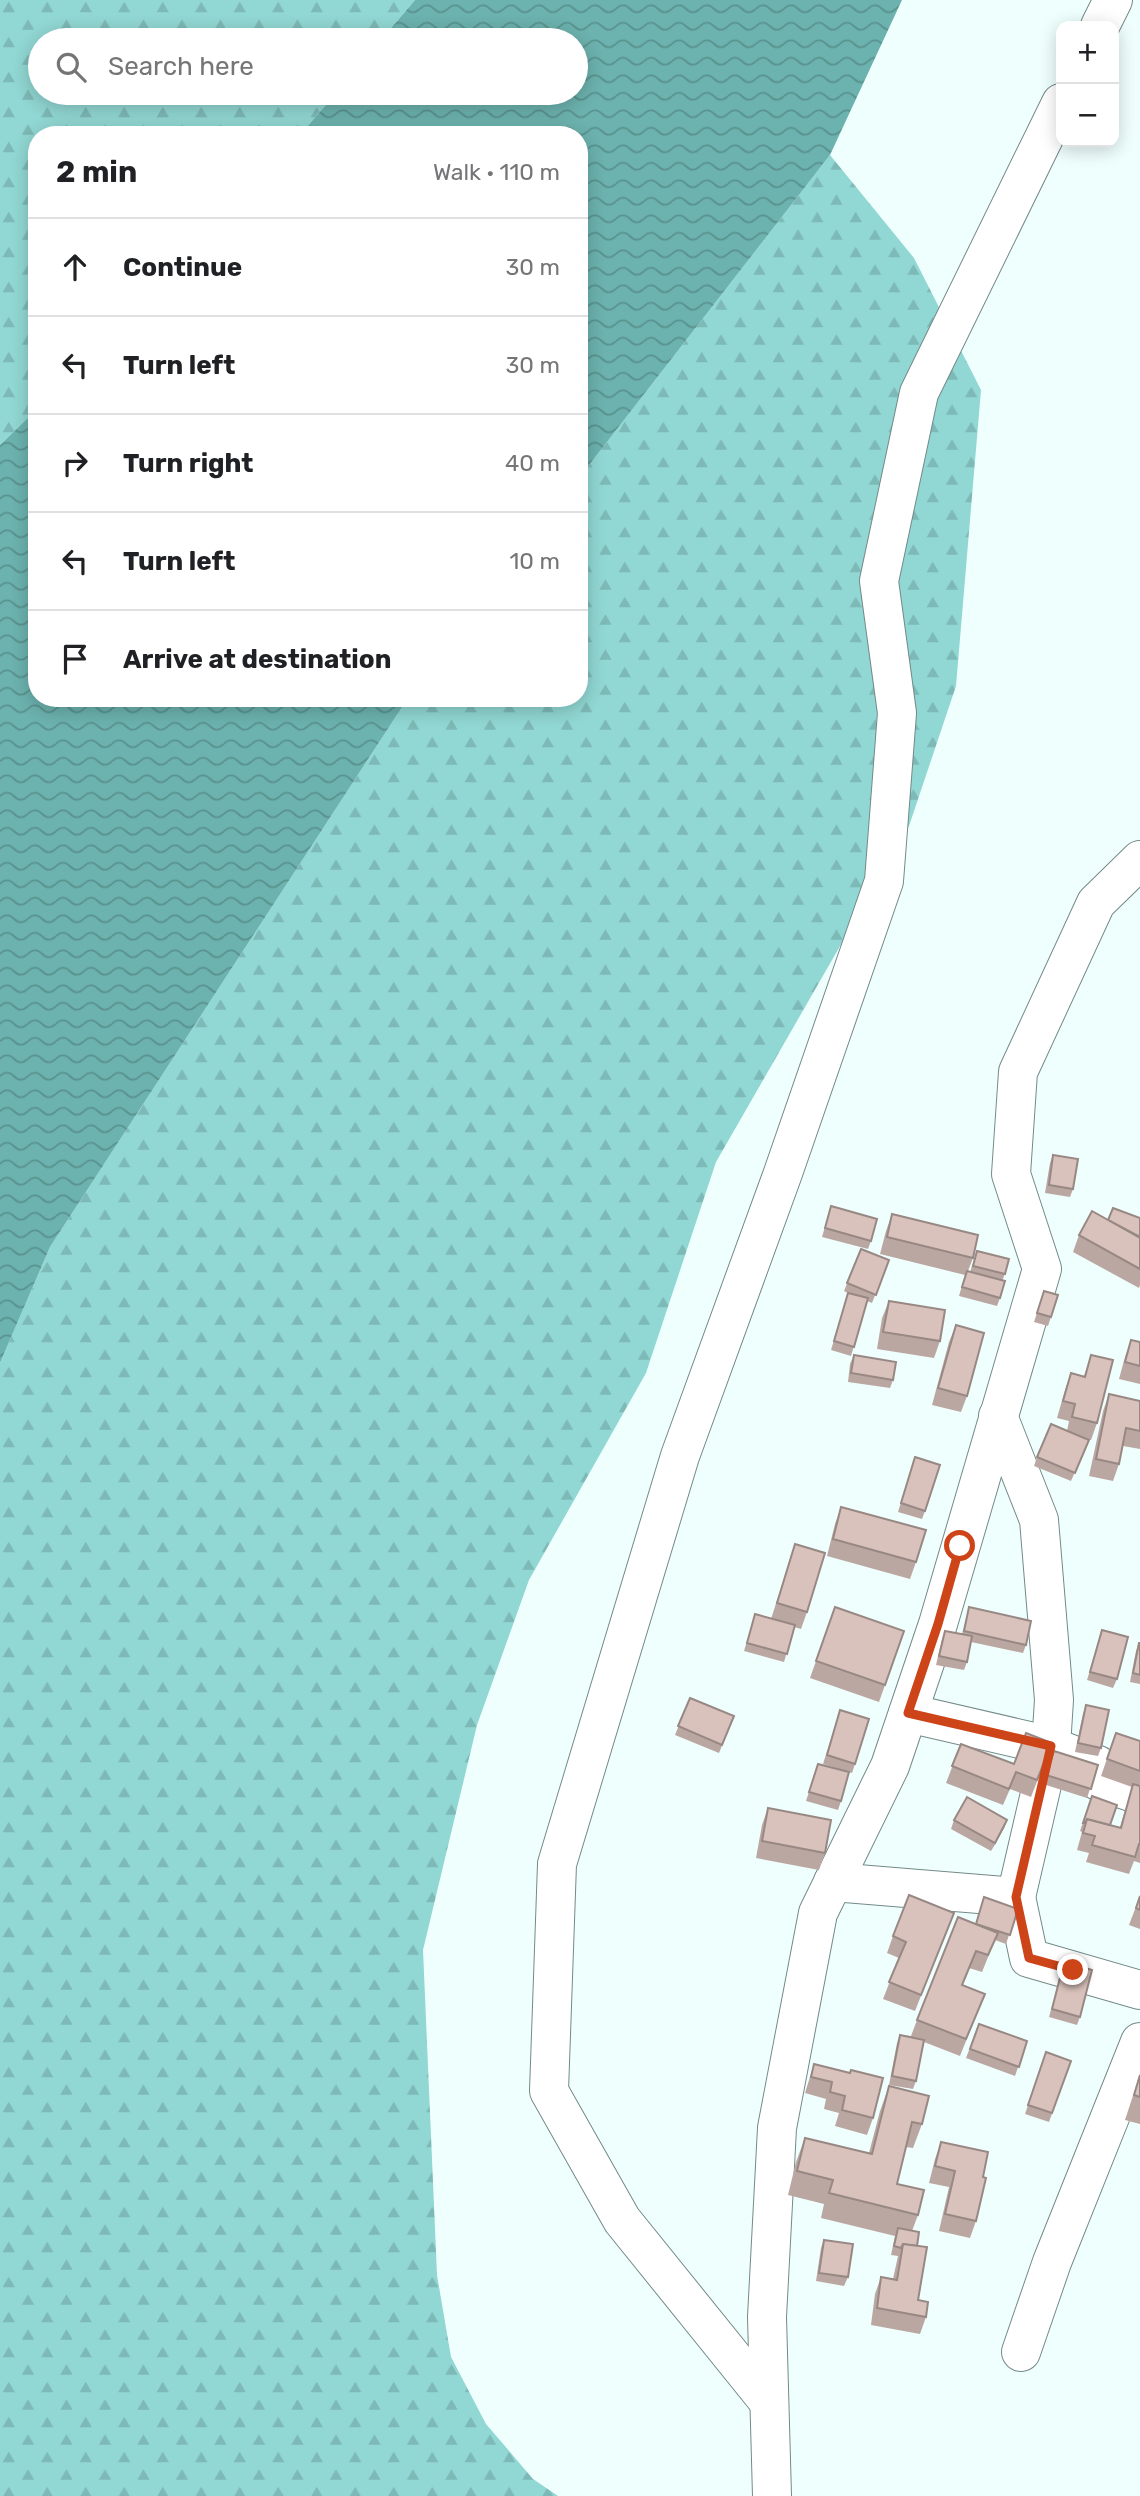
<!DOCTYPE html>
<meta charset="utf-8">
<style>
body{margin:0;font-family:Rubik,sans-serif;background:#f6f6f6;color:#202124}
.controls{position:absolute;right:21px;top:21px;display:grid;overflow:hidden;border-radius:14px;box-shadow:0 4px 18px #0003}
.controls button{width:63px;height:63px;display:grid;place-items:center;padding:0;border:0;border-bottom:2px solid #e0e0e0;background:#fff;color:#202124;font:35px sans-serif}
.stop{position:absolute;width:21px;height:21px;margin:-16px;border:5px solid #cd4418;border-radius:50%;background:#fff}
.stop.end{background:#cd4418;border-color:#fff;box-shadow:0 2px 7px #0008}
.list{margin:0;padding:0;list-style:none}
h2{display:flex;justify-content:space-between;align-items:center;height:91px;margin:0;padding:0 28px;font-size:30px}
h2 small{font-size:23px;font-weight:400;color:#757577}
.list li{display:grid;grid-template-columns:46px 1fr auto;gap:21px;align-items:center;box-sizing:border-box;height:98px;padding:0 28px;border-top:2px solid #e0e0e0}
.list b{display:block;font-size:26px;white-space:nowrap}
.list em{font-size:23px;font-style:normal;color:#757577}
.icon{flex:none;width:38px;height:38px;fill:none;stroke:currentColor;stroke-width:2;stroke-linecap:round;stroke-linejoin:round}
.map{position:relative;flex:none;width:1140px;height:2496px;overflow:hidden}
.search{position:absolute;background:#fff;box-shadow:0 4px 18px #0003;left:28px;top:28px;width:560px;height:77px;display:flex;align-items:center;gap:18px;box-sizing:border-box;padding:0 24px;border-radius:38px;color:#757577;font-size:26px}
.panel{position:absolute;background:#fff;box-shadow:0 4px 18px #0003;left:28px;top:126px;width:560px;height:581px;border-radius:28px}
.map>svg:first-child{display:block}
.forest{fill:url(#forest-firs)}
.water{fill:url(#water-waves)}
.lines{fill:none;stroke-linecap:round;stroke-linejoin:round}
.minor-casing{stroke:#738a89;stroke-width:40}
.minor{stroke:#fff;stroke-width:38}
.wall{fill:#bba7a2}
.shaded-wall{fill:#988884}
.building{fill:#d9c2bc;stroke:#988884;stroke-width:2}
.route{stroke:#cd4418;stroke-width:9}
</style>
<div class="map">
<svg width="1140" height="2496" viewBox="0 0 1140 2496">
<defs>
<pattern id="forest-firs" width="22" height="20" patternUnits="userSpaceOnUse" patternTransform="scale(1.75)"><rect width="22" height="20" fill="#91d7d3"/><path d="M5 1l3.5 6h-7zM16 11l3.5 6h-7z" fill="#7db9b6"/></pattern>
<pattern id="water-waves" width="16" height="10" patternUnits="userSpaceOnUse" patternTransform="scale(1.75)"><rect width="16" height="10" fill="#6cb2ae"/><path d="M0 5q4-4 8 0t8 0" fill="none" stroke="#59928e"/></pattern>
</defs>
<rect width="100%" height="100%" fill="#effffe"/>
<!-- forest -->
<g class="forest">
<polygon points="0,0 415,0 381,40 40,40 40,93 336,93 300,135 37,135 37,409 0,445"/>
<polygon points="830,155 914,258 981,390 956,686 909,826 716,1162 646,1373 529,1580 477,1725 423,1950 437,2275 451,2357 486,2424 533,2479 558,2496 0,2496 0,1363 50,1247 408,698 579,698 579,478"/>
</g>
<!-- water -->
<g class="water">
<polygon points="415,0 902,0 830,155 579,478 579,135 300,135 336,93 576,93 576,40 381,40"/>
<polygon points="37,409 37,698 408,698 50,1247 0,1363 0,445"/>
</g>
<g class="lines">
<defs>
<g id="minor">
<polyline points="1100,26 1113,0"/>
<polyline points="908,1713 1051,1746 1098,1765 1098,1781 1140,1795"/>
<polyline points="833,1882 1016,1897 1051,1746 1054,1700 1039,1520 998,1416"/>
<polyline points="1016,1897 1029,1958 1140,1990"/>
<polyline points="1021,2352 1052,2262 1140,2042"/>
<polyline points="768,2401 622,2220 549,2091 557,1864 680,1456 783,1173 884,881 897,713 879,581 919,393 1061,103"/>
<polyline points="772,2496 767,2317 777,2128 818,1913 890,1766 938,1624 1042,1269 1011,1174 1018,1072 1096,903 1140,860"/>
</g>
</defs>
<!-- minor casing -->
<use href="#minor" class="minor-casing"/>
<!-- minor -->
<use href="#minor" class="minor"/>
</g>
<!-- wall -->
<g class="wall">
<polygon points="1053,1155 1073,1189 1070,1197 1045,1193 1050,1163"/>
<polygon points="831,1206 871,1241 868,1249 822,1237"/>
<polygon points="892,1214 973,1258 968,1271 970,1272 977,1251 1005,1274 1002,1281 1000,1298 997,1306 959,1296 965,1275 880,1254 886,1231"/>
<polygon points="1140,1218 1140,1285 1139,1288 1073,1252 1079,1235 1108,1220"/>
<polygon points="861,1249 889,1260 872,1303 867,1301 851,1356 831,1350 848,1293 844,1291"/>
<polygon points="1044,1291 1051,1317 1048,1326 1034,1322"/>
<polygon points="889,1301 940,1341 934,1358 877,1349 882,1318"/>
<polygon points="956,1325 967,1396 961,1412 932,1405 949,1342"/>
<polygon points="1131,1340 1140,1342 1140,1384 1119,1379 1125,1357"/>
<polygon points="854,1355 893,1380 890,1388 848,1382 850,1364"/>
<polygon points="1091,1355 1097,1423 1091,1440 1083,1438 1089,1440 1071,1481 1034,1466 1037,1457 1067,1431 1069,1421 1057,1418 1065,1390 1071,1373 1084,1376"/>
<polygon points="1109,1394 1140,1401 1140,1449 1123,1446 1119,1464 1113,1481 1089,1476 1103,1411"/>
<polygon points="912,1466 925,1511 922,1519 898,1512"/>
<polygon points="841,1507 916,1562 910,1579 827,1556 835,1524"/>
<polygon points="795,1544 807,1612 801,1629 794,1627 784,1662 744,1651 755,1614 771,1619"/>
<polygon points="835,1607 904,1631 879,1702 810,1678"/>
<polygon points="969,1607 1026,1645 1023,1653 971,1642 967,1662 964,1670 936,1665 942,1639 945,1631 962,1634"/>
<polygon points="1102,1630 1117,1679 1113,1688 1087,1680"/>
<polygon points="1139,1643 1140,1643 1140,1684 1130,1682 1136,1651"/>
<polygon points="690,1698 734,1716 719,1753 675,1735"/>
<polygon points="1086,1705 1101,1748 1098,1756 1075,1752 1083,1714"/>
<polygon points="840,1710 855,1764 852,1773 823,1764"/>
<polygon points="1116,1733 1140,1741 1140,1863 1134,1861 1129,1874 1086,1862 1089,1853 1077,1850 1082,1832 1080,1831 1092,1796 1110,1825 1120,1827 1132,1787 1101,1776"/>
<polygon points="1052,1743 1031,1797 1010,1789 1003,1805 946,1783 961,1744 1014,1764"/>
<polygon points="1054,1751 1098,1765 1087,1798 1043,1784"/>
<polygon points="818,1764 841,1801 838,1810 806,1801"/>
<polygon points="768,1808 825,1853 819,1870 756,1858 762,1825"/>
<polygon points="954,1820 1007,1820 1004,1828 991,1851 951,1829"/>
<polygon points="1140,1896 1140,1929 1129,1925"/>
<polygon points="1018,1909 1006,1944 995,1940 982,1972 969,1968 962,1985 978,2011 960,2056 924,2042 916,2081 913,2089 889,2085 897,2043 900,2035 911,2036 917,2020 976,1924"/>
<polygon points="947,1930 915,2011 883,1999 899,1958 887,1953 893,1936"/>
<polygon points="1064,1962 1080,2017 1077,2025 1049,2017"/>
<polygon points="979,2024 1027,2041 1015,2076 966,2058"/>
<polygon points="1046,2052 1071,2061 1049,2122 1025,2114"/>
<polygon points="814,2064 873,2118 867,2135 835,2126 839,2113 824,2109 826,2099 805,2093"/>
<polygon points="1140,2074 1140,2124 1125,2120"/>
<polygon points="889,2086 922,2124 913,2148 906,2147 897,2184 918,2215 912,2231 917,2246 918,2300 926,2317 920,2334 871,2325 875,2294 881,2277 893,2279 898,2256 891,2255 895,2236 821,2218 824,2204 788,2195 796,2162 805,2138 869,2153 880,2111"/>
<polygon points="941,2142 983,2177 976,2221 970,2238 939,2231 949,2187 929,2183 935,2159"/>
<polygon points="824,2240 848,2277 844,2286 816,2281 821,2248"/>
</g>
<!-- shaded-wall -->
<polygon class="shaded-wall" points="1007,1820 1004,1828 991,1851 995,1843"/>
<!-- building -->
<g class="building">
<polygon points="1053,1155 1078,1159 1073,1189 1049,1185"/>
<polygon points="831,1206 877,1219 871,1241 825,1228"/>
<polygon points="1113,1208 1140,1218 1140,1237 1108,1220"/>
<polygon points="1092,1211 1140,1238 1140,1269 1079,1235"/>
<polygon points="892,1214 978,1235 973,1258 887,1237"/>
<polygon points="861,1249 889,1260 876,1295 847,1283"/>
<polygon points="977,1251 1009,1259 1005,1274 973,1266"/>
<polygon points="967,1271 1005,1281 1000,1298 962,1287"/>
<polygon points="1044,1291 1058,1295 1051,1317 1037,1313"/>
<polygon points="848,1293 868,1298 854,1347 834,1341"/>
<polygon points="889,1301 945,1310 940,1341 883,1332"/>
<polygon points="956,1325 984,1333 967,1396 938,1388"/>
<polygon points="1131,1340 1140,1342 1140,1366 1125,1362"/>
<polygon points="854,1355 896,1362 893,1380 851,1373"/>
<polygon points="1091,1355 1113,1360 1097,1423 1072,1417 1075,1404 1063,1401 1071,1373 1085,1377"/>
<polygon points="1109,1394 1140,1401 1140,1431 1126,1428 1119,1464 1096,1459"/>
<polygon points="1051,1424 1089,1440 1075,1473 1037,1457"/>
<polygon points="915,1457 940,1465 925,1511 901,1503"/>
<polygon points="841,1507 926,1530 916,1562 833,1539"/>
<polygon points="795,1544 825,1553 807,1612 777,1603"/>
<polygon points="835,1607 904,1631 885,1685 816,1661"/>
<polygon points="969,1607 1031,1621 1026,1645 964,1631"/>
<polygon points="755,1614 795,1625 787,1654 747,1643"/>
<polygon points="1102,1630 1128,1637 1117,1679 1090,1672"/>
<polygon points="945,1631 972,1636 967,1662 939,1656"/>
<polygon points="1139,1643 1140,1643 1140,1675 1133,1673"/>
<polygon points="690,1698 734,1716 722,1745 678,1726"/>
<polygon points="1086,1705 1109,1710 1101,1748 1078,1743"/>
<polygon points="840,1710 869,1719 855,1764 827,1755"/>
<polygon points="1026,1733 1052,1743 1037,1780 1016,1772 1009,1789 952,1766 961,1744 1014,1764"/>
<polygon points="1116,1733 1140,1741 1140,1771 1107,1759"/>
<polygon points="1054,1751 1098,1765 1091,1789 1046,1775"/>
<polygon points="818,1764 849,1772 841,1801 809,1792"/>
<polygon points="1133,1784 1140,1786 1140,1844 1139,1844 1135,1857 1092,1845 1095,1836 1083,1833 1087,1819 1121,1828"/>
<polygon points="1092,1796 1117,1805 1110,1825 1087,1819 1085,1823 1083,1823"/>
<polygon points="967,1797 1007,1820 995,1843 954,1820"/>
<polygon points="768,1808 831,1820 825,1853 762,1841"/>
<polygon points="909,1895 954,1913 921,1995 889,1982 906,1942 893,1936"/>
<polygon points="1140,1896 1140,1910 1136,1908"/>
<polygon points="984,1897 1018,1909 1010,1935 976,1924"/>
<polygon points="958,1917 998,1933 988,1955 976,1951 962,1985 985,1994 966,2039 917,2020"/>
<polygon points="1064,1962 1092,1970 1080,2017 1052,2009"/>
<polygon points="979,2024 1027,2041 1019,2067 970,2049"/>
<polygon points="900,2035 924,2040 916,2081 892,2076"/>
<polygon points="1046,2052 1071,2061 1052,2113 1028,2105"/>
<polygon points="814,2064 850,2073 851,2070 883,2078 873,2118 842,2110 845,2096 830,2092 832,2082 811,2077"/>
<polygon points="1140,2075 1140,2097 1134,2095"/>
<polygon points="889,2086 929,2096 922,2124 912,2122 897,2184 924,2190 918,2215 829,2193 833,2180 797,2171 805,2138 872,2154"/>
<polygon points="941,2142 988,2152 983,2177 986,2178 976,2221 945,2214 955,2171 935,2166"/>
<polygon points="898,2228 919,2232 917,2246 903,2244 901,2248 894,2246"/>
<polygon points="824,2240 853,2244 848,2277 819,2273"/>
<polygon points="903,2244 927,2247 918,2300 928,2302 926,2317 877,2308 881,2277 897,2280"/>
</g>
<g class="lines">
<!-- route -->
<polyline class="route" points="960,1546 938,1624 908,1713 1051,1746 1016,1897 1029,1958 1073,1970"/>
</g>
</svg>
<div class="controls">
<button>+</button>
<button>−</button>
</div>
<div class="stop" style="left:960px;top:1546px"></div>
<div class="stop end" style="left:1073px;top:1970px"></div>
<div class="search"><svg class="icon" aria-label="search" viewBox="0 0 24 24"><circle cx="10" cy="10" r="6"/><path d="M15 15l6 6"/></svg>Search here</div>
<section class="panel">
<h2>2 min<small>Walk · 110 m</small></h2>
<ul class="list">
<li><svg class="icon" aria-label="ahead" viewBox="0 0 24 24"><path d="M12 20V5M6 11l6-6 6 6"/></svg><div><b>Continue</b></div><em>30 m</em></li>
<li><svg class="icon" aria-label="left" viewBox="0 0 24 24"><path d="M17 20v-9H6M10 6l-5 5 5 5"/></svg><div><b>Turn left</b></div><em>30 m</em></li>
<li><svg class="icon" aria-label="right" viewBox="0 0 24 24"><path d="M7 20v-9h11M14 6l5 5-5 5"/></svg><div><b>Turn right</b></div><em>40 m</em></li>
<li><svg class="icon" aria-label="left" viewBox="0 0 24 24"><path d="M17 20v-9H6M10 6l-5 5 5 5"/></svg><div><b>Turn left</b></div><em>10 m</em></li>
<li><svg class="icon" aria-label="arrive" viewBox="0 0 24 24"><path d="M6 21V4h12l-3 4 3 4H6"/></svg><div><b>Arrive at destination</b></div></li>
</ul>
</section>
</div>
